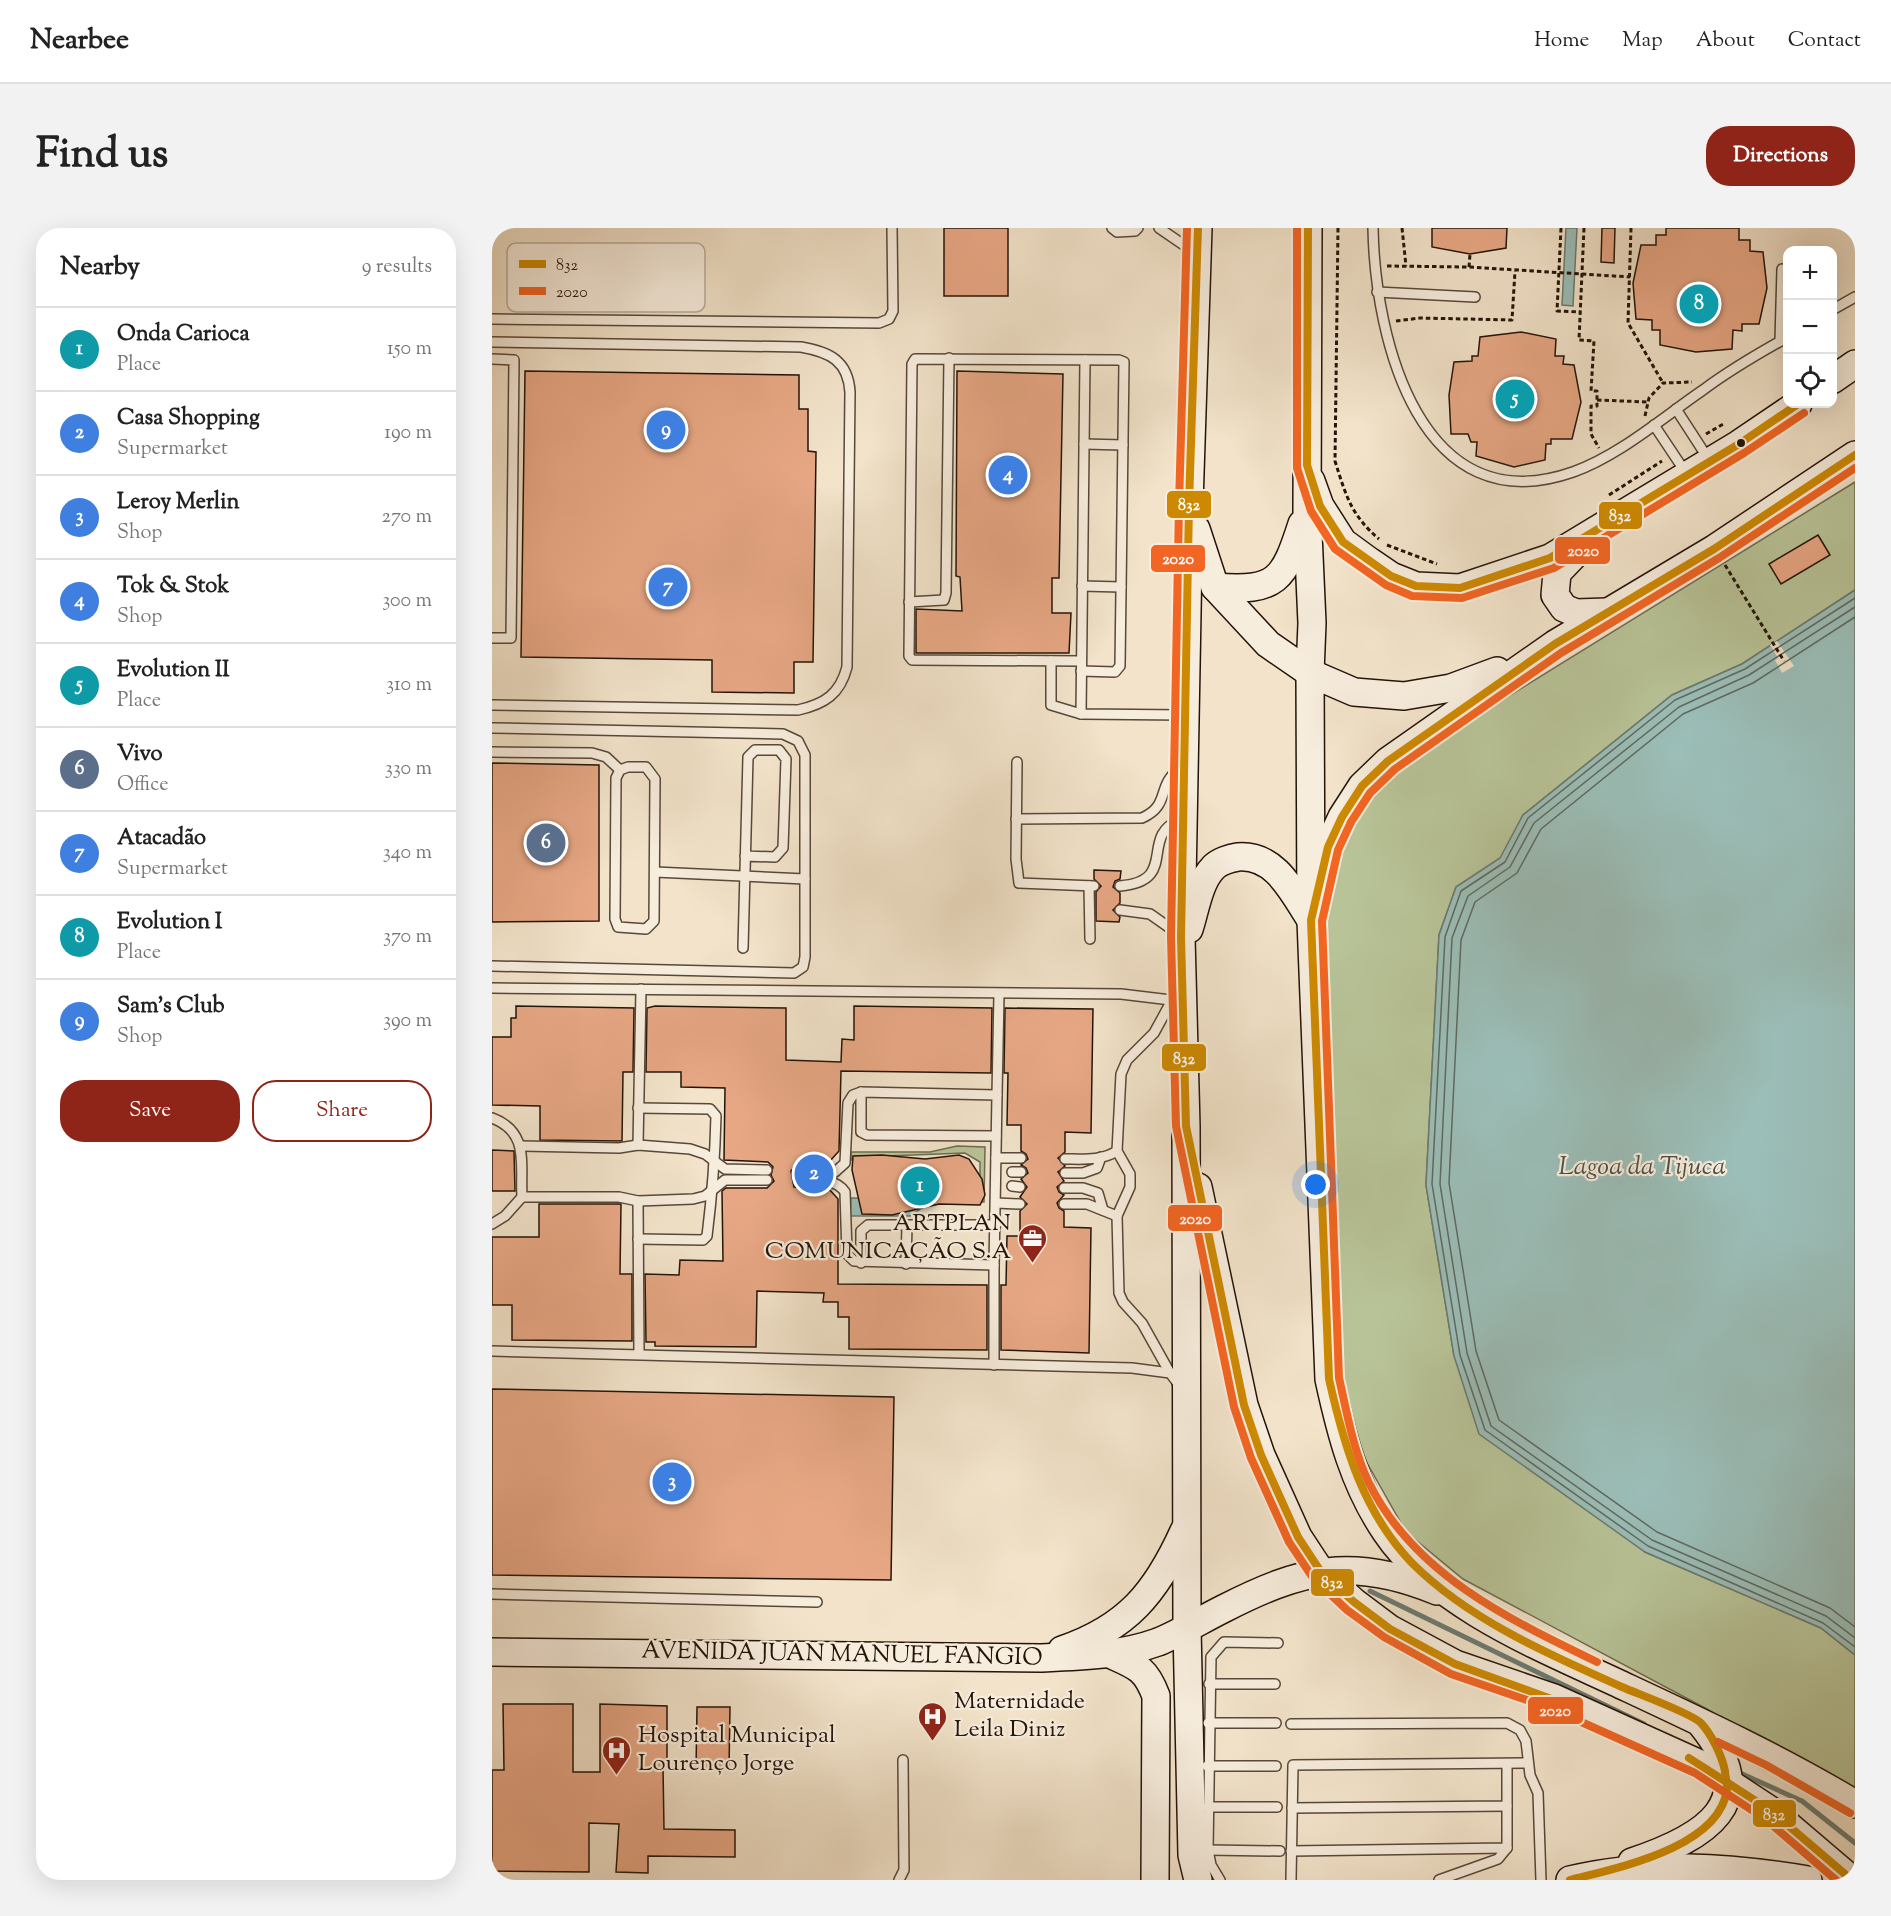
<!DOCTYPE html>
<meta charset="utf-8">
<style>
body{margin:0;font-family:"Sorts Mill Goudy",serif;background:#f2f2f2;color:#222}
.controls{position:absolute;right:18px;top:18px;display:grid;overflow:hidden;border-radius:12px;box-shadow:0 6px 24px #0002}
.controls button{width:54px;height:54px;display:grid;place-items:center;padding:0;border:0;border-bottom:2px solid #e0e0e0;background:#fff;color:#222;font:30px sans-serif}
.you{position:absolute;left:824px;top:957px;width:21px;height:21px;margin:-15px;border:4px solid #fff;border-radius:50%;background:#1a73e8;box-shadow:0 0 0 9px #1a73e833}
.badge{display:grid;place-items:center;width:39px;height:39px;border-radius:50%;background:#8f2418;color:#fff;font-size:20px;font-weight:700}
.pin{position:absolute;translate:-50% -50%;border:3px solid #fff;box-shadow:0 2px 6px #0006}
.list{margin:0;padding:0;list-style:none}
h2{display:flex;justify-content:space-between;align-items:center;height:78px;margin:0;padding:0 24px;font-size:26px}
h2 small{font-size:20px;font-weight:400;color:#767676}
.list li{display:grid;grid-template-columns:39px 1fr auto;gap:18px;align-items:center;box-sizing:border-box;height:84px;padding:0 24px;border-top:2px solid #e0e0e0}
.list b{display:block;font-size:22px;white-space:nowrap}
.list p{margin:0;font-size:20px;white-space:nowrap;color:#767676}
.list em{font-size:20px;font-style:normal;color:#767676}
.actions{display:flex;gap:12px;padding:18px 24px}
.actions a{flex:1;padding:14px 0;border:2px solid #8f2418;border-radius:24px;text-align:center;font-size:21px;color:#8f2418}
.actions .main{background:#8f2418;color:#fff}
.icon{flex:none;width:33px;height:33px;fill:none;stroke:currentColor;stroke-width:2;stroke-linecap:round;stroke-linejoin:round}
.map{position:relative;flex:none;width:1363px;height:1652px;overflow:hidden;border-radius:24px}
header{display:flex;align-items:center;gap:36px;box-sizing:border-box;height:84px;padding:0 30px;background:#fff;border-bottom:2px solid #e0e0e0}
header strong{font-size:28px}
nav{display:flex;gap:33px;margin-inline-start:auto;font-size:21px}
.intro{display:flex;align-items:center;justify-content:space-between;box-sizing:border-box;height:144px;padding:0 36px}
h1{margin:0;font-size:42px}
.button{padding:15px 27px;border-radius:24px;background:#8f2418;color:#fff;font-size:21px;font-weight:700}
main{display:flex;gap:36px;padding:0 36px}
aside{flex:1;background:#fff;border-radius:24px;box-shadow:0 6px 24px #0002}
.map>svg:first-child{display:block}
.green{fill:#b8c498;stroke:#6e6c50;stroke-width:1.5}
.water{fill:#9bbeb8;stroke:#6b7a72;stroke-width:1.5}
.pier{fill:#f2e3ca}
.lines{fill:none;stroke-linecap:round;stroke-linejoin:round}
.shore{stroke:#5f6960;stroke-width:1.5}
.stream{stroke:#6b7a72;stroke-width:5}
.building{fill:#e7a784;stroke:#231409;stroke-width:1.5}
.lane-casing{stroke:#574839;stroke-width:12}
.secondary-casing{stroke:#231409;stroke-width:30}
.path{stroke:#231409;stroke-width:3;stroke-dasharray:4.5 3;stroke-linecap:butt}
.lane{stroke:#f7eddd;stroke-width:9}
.secondary{stroke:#f7eddd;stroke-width:27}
.bus-1-casing{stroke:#f7eddd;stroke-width:12}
.bus-2-casing{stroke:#f7eddd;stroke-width:12}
.bus-1{stroke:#cd8902;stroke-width:8}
.bus-2{stroke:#f26522;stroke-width:8}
.bus-dot{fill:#231409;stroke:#f7eddd;stroke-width:2}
.labels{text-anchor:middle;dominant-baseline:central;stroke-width:4.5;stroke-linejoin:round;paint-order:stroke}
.poi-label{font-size:24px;fill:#231409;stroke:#f7eddd;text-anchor:start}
.street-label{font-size:24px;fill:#231409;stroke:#f7eddd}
.water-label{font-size:26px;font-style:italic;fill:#4d5046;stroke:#f7eddd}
.key{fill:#f7eddd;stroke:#b7ac9d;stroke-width:1.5}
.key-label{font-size:16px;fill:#231409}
.line-badge{stroke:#f7eddd;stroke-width:2}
.badge-label{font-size:16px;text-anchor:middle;font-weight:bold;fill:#fff}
</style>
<header>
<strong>Nearbee</strong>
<nav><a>Home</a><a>Map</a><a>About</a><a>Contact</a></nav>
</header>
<div class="intro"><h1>Find us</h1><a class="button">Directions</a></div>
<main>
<aside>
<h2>Nearby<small>9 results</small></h2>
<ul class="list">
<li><span class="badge" style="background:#0f9aa8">1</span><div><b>Onda Carioca</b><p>Place</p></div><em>150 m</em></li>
<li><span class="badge" style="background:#3f7fe0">2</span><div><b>Casa Shopping</b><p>Supermarket</p></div><em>190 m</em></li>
<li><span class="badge" style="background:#3f7fe0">3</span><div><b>Leroy Merlin</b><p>Shop</p></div><em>270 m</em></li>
<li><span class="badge" style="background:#3f7fe0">4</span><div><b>Tok &amp; Stok</b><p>Shop</p></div><em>300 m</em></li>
<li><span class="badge" style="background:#0f9aa8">5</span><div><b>Evolution II</b><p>Place</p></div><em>310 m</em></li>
<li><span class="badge" style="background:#5c6f8a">6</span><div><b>Vivo</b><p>Office</p></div><em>330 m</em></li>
<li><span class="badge" style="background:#3f7fe0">7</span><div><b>Atacadão</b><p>Supermarket</p></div><em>340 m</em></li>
<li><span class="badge" style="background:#0f9aa8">8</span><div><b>Evolution I</b><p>Place</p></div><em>370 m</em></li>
<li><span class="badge" style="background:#3f7fe0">9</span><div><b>Sam's Club</b><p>Shop</p></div><em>390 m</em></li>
</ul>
<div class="actions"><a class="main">Save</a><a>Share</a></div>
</aside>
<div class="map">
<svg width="1363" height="1652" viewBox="0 0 1363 1652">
<rect width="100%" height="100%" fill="#f2e3ca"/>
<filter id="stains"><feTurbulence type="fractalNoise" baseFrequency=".00333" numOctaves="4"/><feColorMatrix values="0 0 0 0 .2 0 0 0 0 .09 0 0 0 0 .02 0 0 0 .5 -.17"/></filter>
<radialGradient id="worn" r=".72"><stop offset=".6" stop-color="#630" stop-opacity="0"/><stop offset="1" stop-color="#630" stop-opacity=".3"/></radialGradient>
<!-- green -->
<g class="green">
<polygon points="1363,254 1363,362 1250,436 1180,467 1031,587 1009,630 964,659 947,707 934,957 962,1128 1153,1324 1329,1400 1363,1427 1363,1569 1213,1480 971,1351 914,1304 870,1226 851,1147 832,670 850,616 881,552"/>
<polygon points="465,918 493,919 492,974 488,974 488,934 473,925 368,929 368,932 359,932 359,924 438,924"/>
</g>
<!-- water -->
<g class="water">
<polygon points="1074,0 1085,0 1081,78 1070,77"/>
<polygon points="1363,362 1363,1427 1329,1400 1153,1324 987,1206 962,1128 934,957 947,707 964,659 1008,630 1031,587 1180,467 1250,436"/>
<polygon points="359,970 442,972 418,988 358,988"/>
</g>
<!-- pier -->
<polygon class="pier" points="1285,413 1302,438 1290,445 1283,432 1286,430 1278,417"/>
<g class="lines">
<!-- shore -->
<g class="shore">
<polyline points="1363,370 1253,441 1183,472 1036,590 1013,634 969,663 953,709 940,956 968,1127 993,1202 1156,1318 1331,1395 1363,1419"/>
<polyline points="1363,379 1257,447 1187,479 1042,595 1018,639 976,668 960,710 948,956 975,1125 999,1198 1160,1312 1334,1388 1363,1410"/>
<polyline points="1363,389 1261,455 1191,486 1049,601 1025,645 983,674 969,712 957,955 984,1123 1007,1192 1165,1304 1338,1380 1363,1399"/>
</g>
<!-- stream -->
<g class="stream">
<polyline points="878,1363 1152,1496"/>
<polyline points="1248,1545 1310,1573 1363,1615"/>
</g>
</g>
<!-- building -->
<g class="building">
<rect x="452" y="0" width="64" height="68"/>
<polygon points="940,0 1015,0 1014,20 978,26 940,19"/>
<polygon points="1110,0 1123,0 1122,35 1109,34"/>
<polygon points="1174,0 1247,0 1247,12 1258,12 1258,23 1271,24 1275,60 1267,96 1250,96 1250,103 1241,102 1240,121 1204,124 1168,117 1168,102 1160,102 1160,92 1144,91 1141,55 1149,17 1164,17 1164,7 1174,7"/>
<polygon points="1029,104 1064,111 1063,128 1072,128 1071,136 1082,137 1089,174 1080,211 1059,211 1059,216 1054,216 1053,232 1022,239 984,228 985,214 979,214 976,206 959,206 957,167 962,134 980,133 980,128 986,128 988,109"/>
<polygon points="33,143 307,147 307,181 316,181 316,223 324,224 321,434 302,434 302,465 220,464 220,432 29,429"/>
<polygon points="465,143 571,146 567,350 560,350 560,385 579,385 577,425 424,425 424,381 470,383 468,349 464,348"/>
<polygon points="1326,307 1338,327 1289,356 1277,336"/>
<polygon points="0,535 107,537 107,693 0,694"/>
<polygon points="602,642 629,643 628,651 623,653 621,659 628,665 628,675 621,682 628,689 627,694 604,693 604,664 609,658 602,651"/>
<polygon points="24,778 142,780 141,844 131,844 130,913 48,912 48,878 0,877 0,809 19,809 19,790 24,790"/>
<polygon points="163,778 294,780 294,832 349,834 350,811 362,812 362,778 500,780 499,845 349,843 347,923 337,934 307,933 299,943 302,959 337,961 346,971 346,1056 495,1057 495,1122 357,1121 357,1089 346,1089 346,1074 331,1074 332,1065 265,1063 264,1119 163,1118 163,1114 154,1114 153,1046 187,1047 188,1032 231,1033 230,963 234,960 275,960 282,953 279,947 281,939 276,934 232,932 233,860 189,859 189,844 154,844 155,780"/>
<polygon points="513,780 601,781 599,905 573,904 573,924 566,930 573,938 566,944 572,953 565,959 567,964 572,967 565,975 567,980 572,983 572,999 599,1000 597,1125 509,1122 509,1057 514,1057 515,1008 528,1008 528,983 535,976 528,969 535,959 529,951 536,945 534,940 529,937 536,931 534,926 529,923 529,897 515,897 516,845 512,845"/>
<polygon points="0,922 22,923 23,963 0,963"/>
<polygon points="390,927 433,931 467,927 477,931 490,951 493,967 488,977 447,976 400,987 370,986 360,942 361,928"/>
<polygon points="47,976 129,976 128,1046 140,1046 140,1113 20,1112 20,1077 0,1077 0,1009 47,1009"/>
<polygon points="0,1161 402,1169 399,1352 0,1347"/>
<polygon points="11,1476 81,1476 81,1544 108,1544 108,1476 175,1478 175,1538 171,1538 172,1601 243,1602 243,1629 156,1628 156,1645 124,1644 127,1596 97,1595 97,1644 0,1643 0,1542 12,1542"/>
<polygon points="205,1479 238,1479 237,1541 204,1541"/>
</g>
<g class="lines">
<defs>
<g id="lane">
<polyline points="620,0 625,4 643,3 646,0"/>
<polyline points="667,0 702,24"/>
<path d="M881 0C883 113 929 297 1081 244 1128 227 1170 190 1211 162 1238 142 1267 125 1296 109"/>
<polyline points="885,64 983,69"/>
<polyline points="1340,82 1363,69"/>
<polyline points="0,91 387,95 397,91 401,83 400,0"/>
<polyline points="1288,113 1290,41"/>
<path d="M0 114 309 119C338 124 356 133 358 164L355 439C348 466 333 476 306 482L0 477"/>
<polyline points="0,131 22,132 19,410 0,410"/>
<polyline points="1184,181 1217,232"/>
<polyline points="1162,197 1194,245"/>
<polyline points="592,216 631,217"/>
<polyline points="590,358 629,359"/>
<polyline points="417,374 452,372 454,365 457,130"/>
<polyline points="559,433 559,477 589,486 691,487"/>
<polyline points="589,433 420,432 417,428 420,136 423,131 627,132 632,134 628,438 623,444 589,443"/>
<polyline points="589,486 593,132"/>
<polyline points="0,500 291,506 306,513 313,527 313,729 311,739 302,745 0,738"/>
<polyline points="0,524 100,525 114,529 128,542"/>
<polyline points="525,534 524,631 527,655 602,658"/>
<polygon points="136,539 154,539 163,551 162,693 154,701 126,699 123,691 124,550 128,542"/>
<path d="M524 591 650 590C679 577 664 558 687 541"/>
<polyline points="163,644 313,651"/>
<polyline points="597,658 598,711"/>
<path d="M628 658C688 653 646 608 688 592"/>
<polyline points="628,682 658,686 685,705"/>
<polyline points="251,720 256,529 263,522 287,522 294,531 291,620 283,629 253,628"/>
<polyline points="0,760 629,766 687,773"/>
<polyline points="369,864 369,904 375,907 504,908"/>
<polyline points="505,867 507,766"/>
<path d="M146 880 218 881 224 888C223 929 220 968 215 1008L211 1012 146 1011"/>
<path d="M0 890C38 904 28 937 30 969L13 988 0 996"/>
<polyline points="146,917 149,761"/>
<polyline points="30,918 127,920 146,917 198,921 213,926 233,941 275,942"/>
<polyline points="504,930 529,930"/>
<path d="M573 931C591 931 609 933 625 923"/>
<polyline points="520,944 529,944"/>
<polyline points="573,945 591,945 605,940 609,929"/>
<path d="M306 953C322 953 343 949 353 964L355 1026 362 1033 502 1037 505 867 369 864 361 867 356 875 353 935 343 944 306 943"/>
<polyline points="520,958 528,959"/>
<polyline points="572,960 591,960 606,965 611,982"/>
<polyline points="30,969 127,969 146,973 201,971 213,968 233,952 275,952"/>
<polyline points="146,973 147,1126"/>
<polyline points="504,975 528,976"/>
<polyline points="572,976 595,976 625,988"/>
<polyline points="369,1035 369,1003 376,997 504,997"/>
<polyline points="414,1036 415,997"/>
<polyline points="502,1037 502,1137"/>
<polyline points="0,1123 640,1140 678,1145 687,1157"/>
<polyline points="678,1145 650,1095 631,1074 627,1065 625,988 638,959 638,946 625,923 629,846 635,832 662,805 679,774"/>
<polyline points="0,1366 325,1374"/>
<polyline points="717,1456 783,1456"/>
<polyline points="716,1495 784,1495"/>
<polyline points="799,1496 1015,1495 1028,1502 1034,1513 1038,1547 1046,1565 1049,1652"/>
<polyline points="715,1538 784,1538"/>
<polyline points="716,1579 785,1579"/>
<polyline points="800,1580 1015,1578 1015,1536"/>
<polyline points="716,1622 788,1623"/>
<polyline points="799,1623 1015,1620 1015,1578"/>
<polyline points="407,1652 412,1642 411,1532"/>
<polyline points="728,1652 719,1637 716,1622 719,1429 732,1414 786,1415"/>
<polyline points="799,1652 801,1537 1036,1535"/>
<polyline points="947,1652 1006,1631 1015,1620"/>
</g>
<g id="secondary">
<path d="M816 0 815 283 820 395 818 445 819 692 837 1151C849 1206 862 1257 894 1304 945 1380 1056 1422 1136 1460 1213 1496 1290 1532 1363 1576"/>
<polyline points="1340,152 1363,136"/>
<polyline points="819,253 828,278 851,314 877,333 899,348 924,358 968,360 1058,330 1247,216 1306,176"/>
<polyline points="704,301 723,359 776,416 818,445 862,464 912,468 959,460 1005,443"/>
<polyline points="1087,322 1065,345 1063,367 1072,380 1084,385 1115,384"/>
<path d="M723 359C785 364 792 352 810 296"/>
<polyline points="829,647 836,619 850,589 870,558 896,533 1063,416 1222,321 1363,227"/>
<path d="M697 701C703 683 707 654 721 640 726 634 738 630 746 629 784 626 801 665 819 692"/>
<polyline points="706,959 752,1177 769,1227 806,1309 829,1344 862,1374 898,1401 963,1436 1062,1470 1208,1536 1278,1582 1360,1652"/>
<path d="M570 1422C635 1400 664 1365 692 1303"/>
<path d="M0 1424 549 1430C589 1428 627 1428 666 1414 688 1405 709 1392 731 1381 809 1341 860 1328 945 1363"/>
<path d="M620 1427C645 1438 654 1441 664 1468L663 1652"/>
<path d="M1140 1634C1212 1610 1273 1575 1210 1497"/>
<polyline points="706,1652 700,1627 695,1400 694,898 689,709 697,276 706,0"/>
<path d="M1078 1652C1157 1633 1237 1639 1316 1652"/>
</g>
</defs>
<!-- lane casing -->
<use href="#lane" class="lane-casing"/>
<!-- secondary casing -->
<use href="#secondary" class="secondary-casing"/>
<!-- path -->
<g class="path">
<path d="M846 0 843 233C854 268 859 287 887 311"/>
<polyline points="910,0 914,38"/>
<polyline points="1069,0 1065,83 1088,84"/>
<polyline points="1092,0 1087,112 1102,113 1099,163 1105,163 1105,178 1099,178 1099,206 1107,220"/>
<polyline points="1139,0 1136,95 1171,155"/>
<polyline points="895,38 977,39 1138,49"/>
<polyline points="977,39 978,26"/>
<polyline points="904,93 928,90 1020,92 1023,43"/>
<polyline points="1105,172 1156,174"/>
<polyline points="1153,188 1157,170 1171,155 1200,154"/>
<polyline points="1214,206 1233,195"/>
<polyline points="1117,267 1170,233"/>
<polyline points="895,317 945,336"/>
<polyline points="1233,337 1292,433"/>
</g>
<!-- lane -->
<use href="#lane" class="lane"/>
<!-- secondary -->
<use href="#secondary" class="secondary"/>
<defs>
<g id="bus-1">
<polyline points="706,0 697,276 689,709 694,898 752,1177 769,1227 806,1309 829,1344 862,1374 898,1401 963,1436 1084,1480"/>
<polyline points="816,0 815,237 828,278 851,314 899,348 924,358 968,360 1058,330 1247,216 1306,176"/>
<polyline points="1197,1530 1278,1582 1360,1652"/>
<path d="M1078 1652C1124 1640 1228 1620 1235 1561 1236 1556 1233 1549 1233 1543 1230 1528 1220 1507 1209 1495 1199 1485 1146 1466 1130 1459 1058 1427 977 1392 920 1335 871 1284 852 1218 837 1151L819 692 836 619 850 589 870 558 896 533 1063 416 1222 321 1363 227"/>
</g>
<g id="bus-2">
<polyline points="695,0 687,276 679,709 684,898 742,1179 759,1230 797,1314 821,1350 855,1382 892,1409 959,1446 1058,1480 1203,1545 1272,1590 1344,1652"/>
<polyline points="805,0 805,240 819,283 843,321 894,357 920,368 970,370 1062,340 1252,225 1312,185"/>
<path d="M1105 1434C1016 1391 922 1346 877 1255 861 1222 855 1185 847 1150L830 693 846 622 859 594 878 565 903 541 1069 425 1227 330 1363 240"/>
<polyline points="1226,1514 1274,1537 1358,1585"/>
</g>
</defs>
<!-- bus-1 casing -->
<use href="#bus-1" class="bus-1-casing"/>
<!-- bus-2 casing -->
<use href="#bus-2" class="bus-2-casing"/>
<!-- bus-1 -->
<use href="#bus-1" class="bus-1"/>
<!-- bus-2 -->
<use href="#bus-2" class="bus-2"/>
</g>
<!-- icons -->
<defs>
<symbol id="office-pin" viewBox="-11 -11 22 30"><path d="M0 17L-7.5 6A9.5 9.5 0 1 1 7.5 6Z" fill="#8f2418" stroke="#f7eddd"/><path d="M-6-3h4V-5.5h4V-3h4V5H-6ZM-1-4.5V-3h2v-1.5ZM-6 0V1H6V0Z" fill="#fff"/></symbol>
<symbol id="hospital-pin" viewBox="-11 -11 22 30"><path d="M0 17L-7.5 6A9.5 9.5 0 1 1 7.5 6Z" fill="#8f2418" stroke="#f7eddd"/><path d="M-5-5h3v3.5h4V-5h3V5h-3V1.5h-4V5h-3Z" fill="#fff"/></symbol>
</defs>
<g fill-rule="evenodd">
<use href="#office-pin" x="524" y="994" width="33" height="45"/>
<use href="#hospital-pin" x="424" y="1472" width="33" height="45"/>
<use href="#hospital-pin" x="108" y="1506" width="33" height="45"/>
</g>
<!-- markers -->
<circle class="bus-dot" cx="1249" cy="215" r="5"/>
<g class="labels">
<!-- poi labels -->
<g class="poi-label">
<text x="519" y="996" text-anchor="end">ARTPLAN<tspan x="519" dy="28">COMUNICAÇÃO S.A</tspan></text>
<text x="462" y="1474">Maternidade<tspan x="462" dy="28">Leila Diniz</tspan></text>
<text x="146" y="1508">Hospital Municipal<tspan x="146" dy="28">Lourenço Jorge</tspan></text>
</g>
<!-- street labels -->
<g class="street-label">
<text transform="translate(350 1427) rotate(1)">AVENIDA JUAN MANUEL FANGIO</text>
</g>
<!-- water labels -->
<g class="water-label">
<text x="1150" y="939">Lagoa da Tijuca</text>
</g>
</g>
<!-- legend -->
<rect x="15" y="15" width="198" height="69" rx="9" class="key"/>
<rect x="27" y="32" width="27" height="8" fill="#cd8902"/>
<rect x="27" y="59" width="27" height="8" fill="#f26522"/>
<g class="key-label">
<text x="64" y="42">832</text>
<text x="64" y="69">2020</text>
</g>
<g class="line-badge">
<rect x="674" y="262" width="46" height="29" rx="6" fill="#cd8902"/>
<rect x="1106" y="273" width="45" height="29" rx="6" fill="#cd8902"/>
<rect x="1062" y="308" width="57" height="29" rx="6" fill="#f26522"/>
<rect x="658" y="316" width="56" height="29" rx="6" fill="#f26522"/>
<rect x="669" y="815" width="46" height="29" rx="6" fill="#cd8902"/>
<rect x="675" y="976" width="56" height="28" rx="6" fill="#f26522"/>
<rect x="818" y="1340" width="45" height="29" rx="6" fill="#cd8902"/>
<rect x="1035" y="1468" width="57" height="29" rx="6" fill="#f26522"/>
<rect x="1260" y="1571" width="45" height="29" rx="6" fill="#cd8902"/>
</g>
<g class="badge-label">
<text x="697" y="282">832</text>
<text x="1128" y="293">832</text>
<text x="1091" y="328">2020</text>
<text x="686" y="336">2020</text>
<text x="692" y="836">832</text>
<text x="703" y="996">2020</text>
<text x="840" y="1360">832</text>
<text x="1063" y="1488">2020</text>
<text x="1282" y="1592">832</text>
</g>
<rect width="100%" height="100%" filter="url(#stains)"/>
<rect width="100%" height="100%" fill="url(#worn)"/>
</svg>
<div class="controls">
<button>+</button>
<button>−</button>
<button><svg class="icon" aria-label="locate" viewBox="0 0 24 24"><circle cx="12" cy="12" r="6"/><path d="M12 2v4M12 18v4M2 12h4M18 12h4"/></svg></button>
</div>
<div class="you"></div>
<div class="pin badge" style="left:428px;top:958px;background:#0f9aa8">1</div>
<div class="pin badge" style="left:322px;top:946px;background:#3f7fe0">2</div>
<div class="pin badge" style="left:180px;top:1254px;background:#3f7fe0">3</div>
<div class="pin badge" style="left:516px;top:247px;background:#3f7fe0">4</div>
<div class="pin badge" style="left:1023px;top:171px;background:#0f9aa8">5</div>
<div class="pin badge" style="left:54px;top:615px;background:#5c6f8a">6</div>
<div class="pin badge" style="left:176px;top:359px;background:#3f7fe0">7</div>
<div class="pin badge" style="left:1207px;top:76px;background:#0f9aa8">8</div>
<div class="pin badge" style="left:174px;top:202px;background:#3f7fe0">9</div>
</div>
</main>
